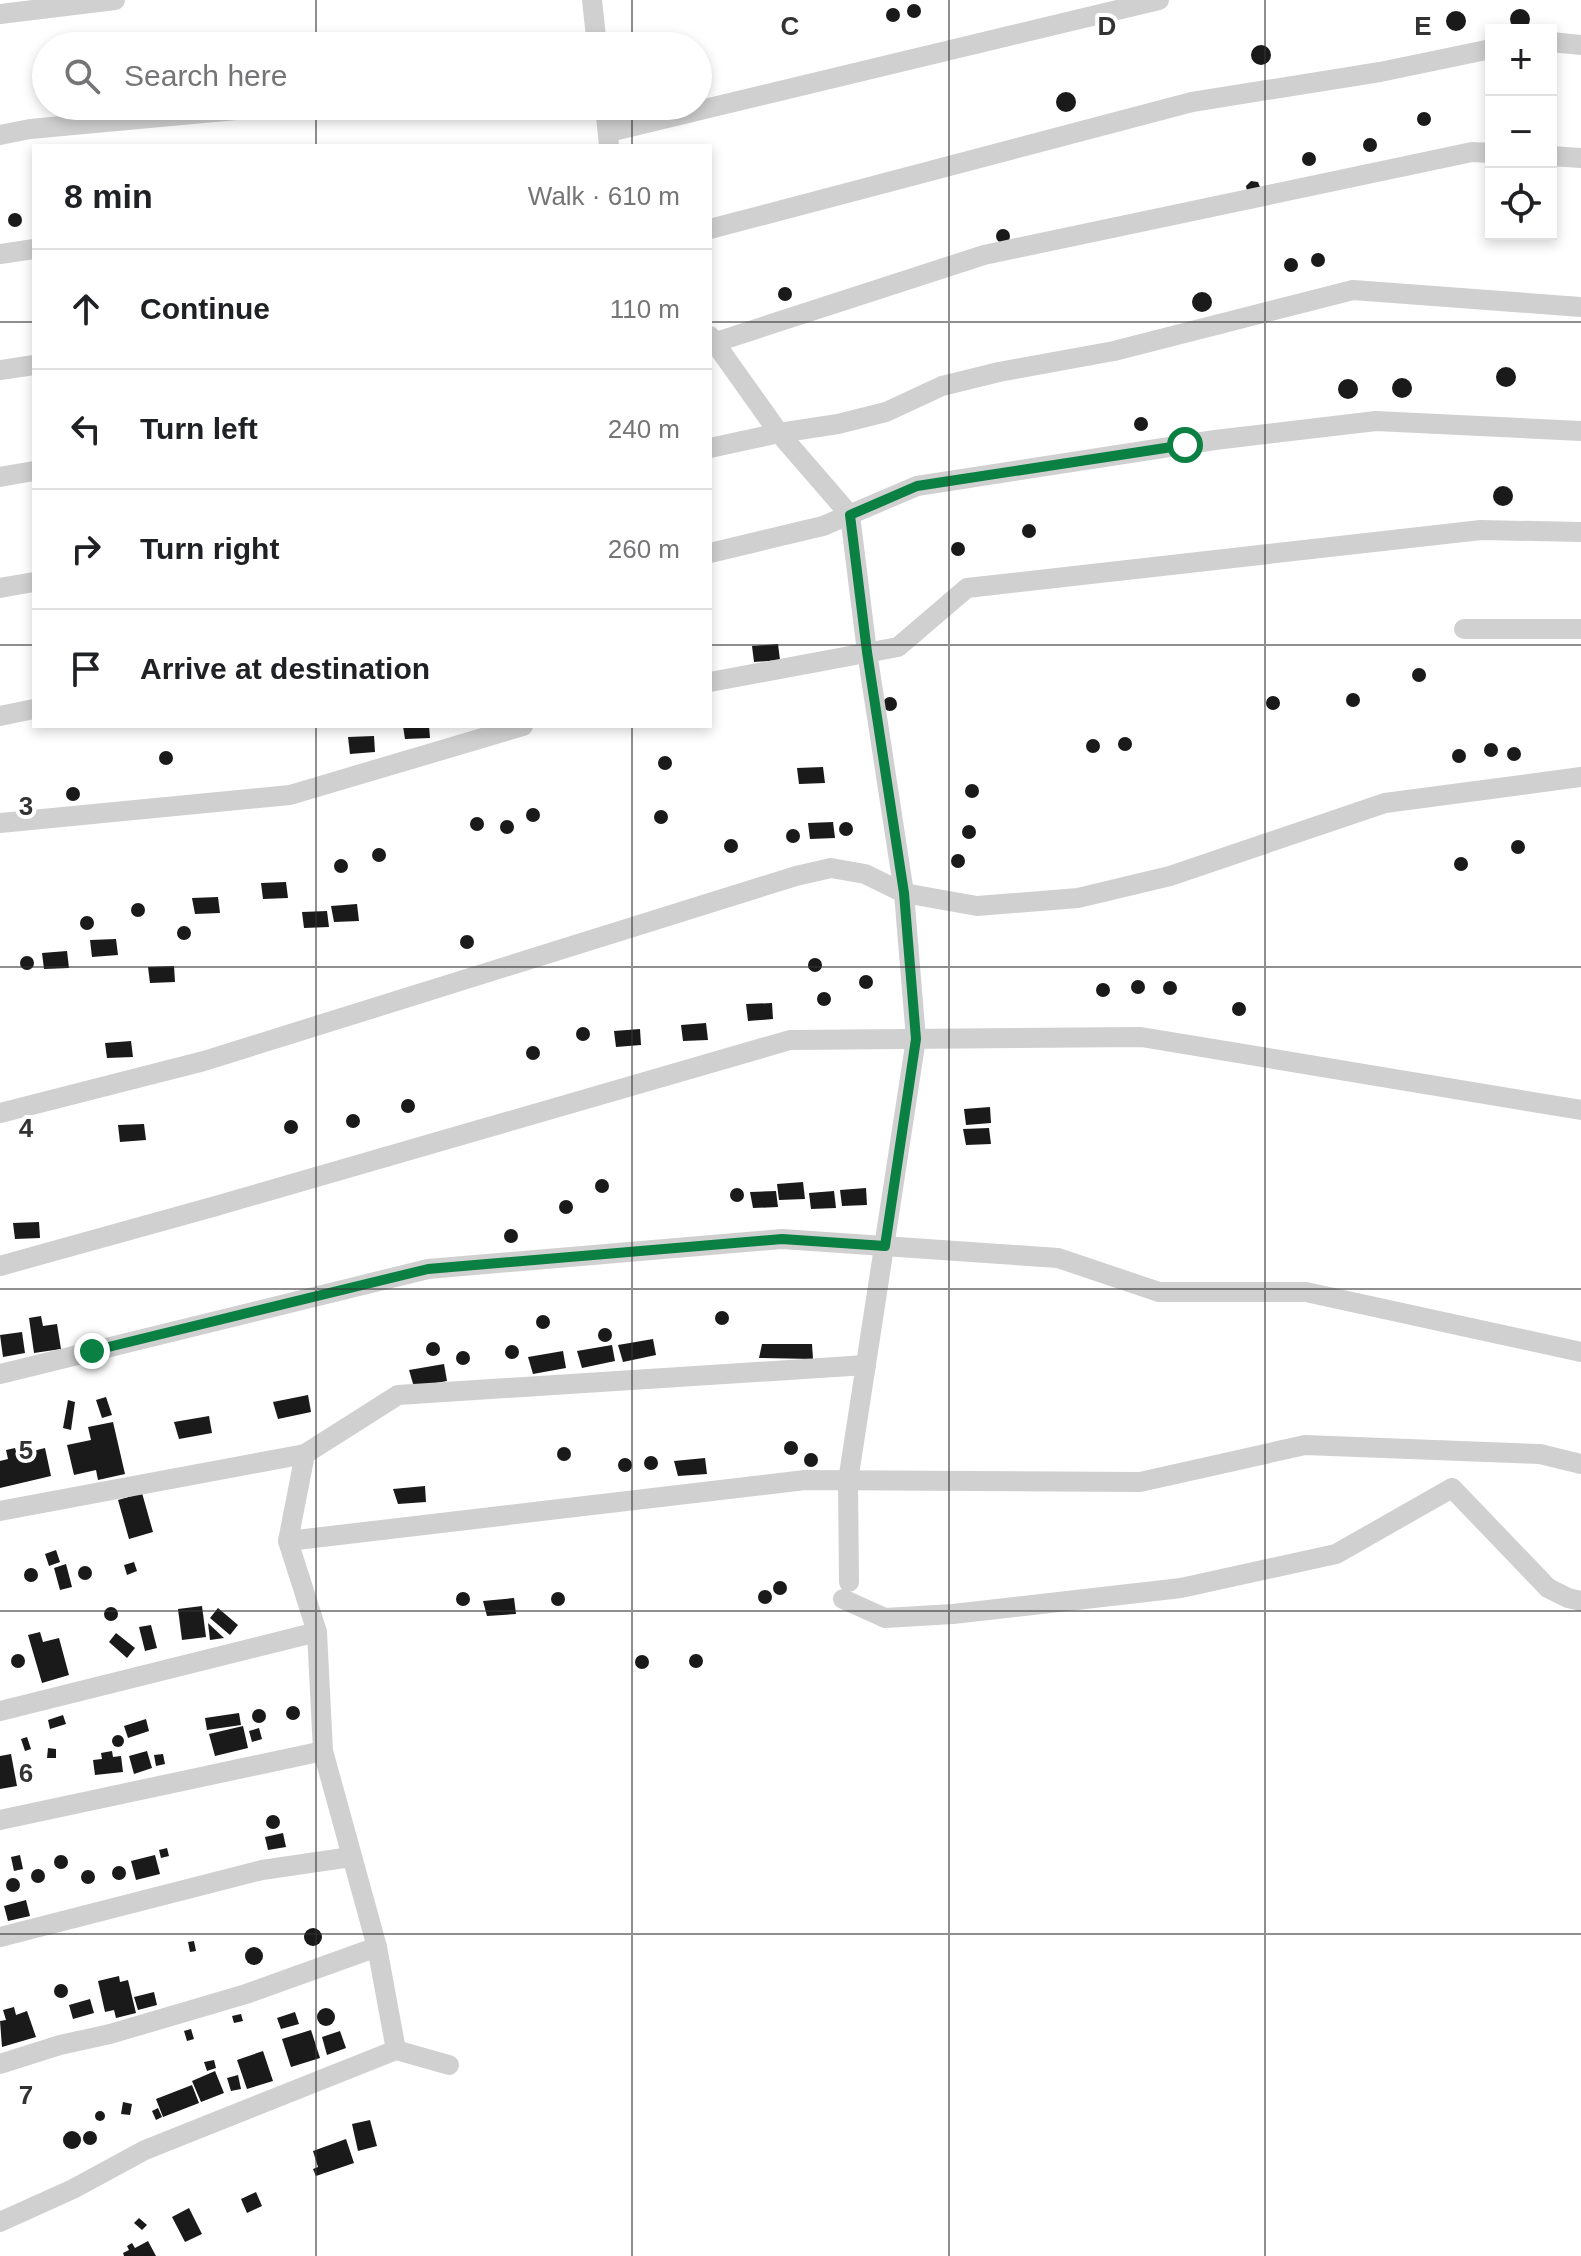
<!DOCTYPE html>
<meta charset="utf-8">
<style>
body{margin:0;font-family:Arial,sans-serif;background:#f2f2f2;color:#202124}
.controls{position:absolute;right:24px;top:24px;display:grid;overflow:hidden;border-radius:0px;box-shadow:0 4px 12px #0003}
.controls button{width:72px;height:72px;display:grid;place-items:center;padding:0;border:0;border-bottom:2px solid #e0e0e0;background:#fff;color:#202124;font:40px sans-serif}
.stop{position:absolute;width:24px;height:24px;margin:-18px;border:6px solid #0b8043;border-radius:50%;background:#fff}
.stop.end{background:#0b8043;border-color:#fff;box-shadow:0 2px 8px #0008}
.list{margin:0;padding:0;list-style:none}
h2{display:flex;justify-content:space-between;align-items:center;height:104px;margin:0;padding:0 32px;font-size:34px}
h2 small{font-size:26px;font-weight:400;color:#757577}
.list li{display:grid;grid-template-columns:52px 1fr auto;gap:24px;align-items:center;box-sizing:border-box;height:120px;padding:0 32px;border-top:2px solid #e0e0e0}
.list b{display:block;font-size:30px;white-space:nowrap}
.list em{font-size:26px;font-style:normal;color:#757577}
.icon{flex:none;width:44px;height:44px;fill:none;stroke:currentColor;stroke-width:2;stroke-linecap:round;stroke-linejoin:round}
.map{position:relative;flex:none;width:1581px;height:2256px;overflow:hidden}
.search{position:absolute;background:#fff;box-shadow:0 4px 12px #0003;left:32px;top:32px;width:680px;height:88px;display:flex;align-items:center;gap:20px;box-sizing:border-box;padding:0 28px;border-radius:44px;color:#757577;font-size:30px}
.panel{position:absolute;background:#fff;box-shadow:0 4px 12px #0003;left:32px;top:144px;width:680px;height:584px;border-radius:0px}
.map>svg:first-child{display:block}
.building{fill:#1a1a1a}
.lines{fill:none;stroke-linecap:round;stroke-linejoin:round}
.minor{stroke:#d0d0d0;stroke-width:20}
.route{stroke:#0b8043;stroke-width:10}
.grid{fill:none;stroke:#333;stroke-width:2;stroke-opacity:0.55}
.grid-label{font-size:26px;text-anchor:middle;font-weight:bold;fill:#333;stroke:#fff;stroke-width:8;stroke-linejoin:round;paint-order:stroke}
</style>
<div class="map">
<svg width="1581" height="2256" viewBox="0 0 1581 2256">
<rect width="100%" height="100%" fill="#fff"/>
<!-- building -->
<g class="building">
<circle cx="914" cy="11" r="7"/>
<circle cx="893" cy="15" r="7"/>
<circle cx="1520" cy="19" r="10"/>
<circle cx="1456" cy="21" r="10"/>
<polygon points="505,40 505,46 480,46 479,41"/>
<circle cx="1261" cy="55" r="10"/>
<circle cx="1066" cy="102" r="10"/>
<polygon points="60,106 86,106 86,109 61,111"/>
<circle cx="1424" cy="119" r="7"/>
<circle cx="1370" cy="145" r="7"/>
<circle cx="1309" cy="159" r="7"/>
<polygon points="1251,181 1258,182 1260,187 1247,191 1246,186"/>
<circle cx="15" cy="220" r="7"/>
<circle cx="1003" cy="236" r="7"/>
<circle cx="1318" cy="260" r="7"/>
<circle cx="1291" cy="265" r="7"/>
<circle cx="785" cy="294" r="7"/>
<circle cx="1202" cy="302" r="10"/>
<circle cx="1506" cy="377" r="10"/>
<circle cx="1402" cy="388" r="10"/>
<circle cx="1348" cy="389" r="10"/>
<circle cx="1141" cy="424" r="7"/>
<circle cx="1503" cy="496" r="10"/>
<circle cx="1029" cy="531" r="7"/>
<circle cx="958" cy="549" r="7"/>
<polygon points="778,644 780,660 754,662 752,646"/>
<circle cx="1419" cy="675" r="7"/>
<circle cx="1353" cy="700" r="7"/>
<circle cx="1273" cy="703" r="7"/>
<circle cx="890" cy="704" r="7"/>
<polygon points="403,726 429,726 430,738 405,739"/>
<polygon points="374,736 375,752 350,754 348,737"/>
<circle cx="1125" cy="744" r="7"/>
<circle cx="1093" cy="746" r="7"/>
<circle cx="1491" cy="750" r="7"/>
<circle cx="1514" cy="754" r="7"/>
<circle cx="1459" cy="756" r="7"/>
<circle cx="166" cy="758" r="7"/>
<circle cx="665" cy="763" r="7"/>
<polygon points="823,767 825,783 799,784 797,768"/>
<circle cx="972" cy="791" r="7"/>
<circle cx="73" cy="794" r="7"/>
<circle cx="533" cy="815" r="7"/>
<circle cx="661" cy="817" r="7"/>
<circle cx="477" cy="824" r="7"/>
<circle cx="507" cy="827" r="7"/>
<polygon points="833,822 835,838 810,839 808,823"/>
<circle cx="846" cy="829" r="7"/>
<circle cx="969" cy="832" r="7"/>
<circle cx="793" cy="836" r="7"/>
<circle cx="731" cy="846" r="7"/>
<circle cx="1518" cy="847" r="7"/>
<circle cx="379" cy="855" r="7"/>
<circle cx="958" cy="861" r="7"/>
<circle cx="1461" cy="864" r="7"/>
<circle cx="341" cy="866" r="7"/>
<polygon points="286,882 288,898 263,899 261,883"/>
<polygon points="218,897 220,913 195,914 192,898"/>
<circle cx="138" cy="910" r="7"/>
<polygon points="357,904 359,921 334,922 331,906"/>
<polygon points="327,911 329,927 304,928 302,912"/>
<circle cx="87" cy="923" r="7"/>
<circle cx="184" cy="933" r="7"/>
<circle cx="467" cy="942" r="7"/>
<polygon points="116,939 118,955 92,957 90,940"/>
<polygon points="67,951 69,968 44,969 42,953"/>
<circle cx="27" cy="963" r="7"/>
<circle cx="815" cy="965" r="7"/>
<polygon points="174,966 175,982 150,983 148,967"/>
<circle cx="866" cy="982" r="7"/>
<circle cx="1138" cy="987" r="7"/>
<circle cx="1170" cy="988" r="7"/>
<circle cx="1103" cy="990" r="7"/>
<circle cx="824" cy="999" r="7"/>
<circle cx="1239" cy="1009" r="7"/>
<polygon points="772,1003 773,1019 748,1021 746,1004"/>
<polygon points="706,1023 708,1040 683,1041 681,1025"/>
<circle cx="583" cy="1034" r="7"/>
<polygon points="640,1029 641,1045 616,1047 614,1031"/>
<polygon points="131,1041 133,1057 107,1058 105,1043"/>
<circle cx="533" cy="1053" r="7"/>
<circle cx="408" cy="1106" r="7"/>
<polygon points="990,1107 991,1123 966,1125 964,1109"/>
<circle cx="353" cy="1121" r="7"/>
<circle cx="291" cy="1127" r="7"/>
<polygon points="144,1124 146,1140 120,1142 118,1125"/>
<polygon points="989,1128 991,1144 966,1145 963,1129"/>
<circle cx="602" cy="1186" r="7"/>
<polygon points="803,1182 805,1199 779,1200 777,1184"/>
<polygon points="866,1188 867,1205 842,1206 840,1190"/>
<circle cx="737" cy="1195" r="7"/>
<polygon points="776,1191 778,1207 753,1208 750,1192"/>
<polygon points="834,1191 836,1208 811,1209 809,1193"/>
<circle cx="566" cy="1207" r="7"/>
<polygon points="39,1222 40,1238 15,1239 13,1223"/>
<circle cx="511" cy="1236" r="7"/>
<circle cx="722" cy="1318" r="7"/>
<circle cx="543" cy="1322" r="7"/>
<polygon points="41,1316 43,1326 57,1324 61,1349 34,1353 29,1318"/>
<circle cx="605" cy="1335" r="7"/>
<polygon points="22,1332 25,1353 3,1357 0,1335"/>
<polygon points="653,1339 656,1355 623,1362 618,1345"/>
<circle cx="433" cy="1349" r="7"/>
<polygon points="762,1344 812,1344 813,1359 759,1358"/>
<polygon points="612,1345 615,1361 582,1368 577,1351"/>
<circle cx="512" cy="1352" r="7"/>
<polygon points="563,1351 566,1368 533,1374 528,1357"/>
<circle cx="463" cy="1358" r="7"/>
<polygon points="444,1364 447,1381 414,1387 409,1370"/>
<polygon points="308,1395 311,1412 278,1419 273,1402"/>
<polygon points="106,1397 112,1415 102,1418 96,1400"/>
<polygon points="68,1400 75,1402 71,1430 63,1428"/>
<polygon points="209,1416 212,1433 179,1439 174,1422"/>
<polygon points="113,1422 125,1474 98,1480 96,1470 74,1475 67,1445 91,1440 88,1427"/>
<circle cx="791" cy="1448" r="7"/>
<circle cx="564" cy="1454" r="7"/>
<polygon points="15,1448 17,1455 45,1448 51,1476 0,1488 0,1461 8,1459 6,1450"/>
<circle cx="811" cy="1460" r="7"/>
<circle cx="651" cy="1463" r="7"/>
<polygon points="705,1458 707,1474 678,1476 674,1461"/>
<circle cx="625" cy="1465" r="7"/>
<polygon points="425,1486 426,1502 398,1504 393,1489"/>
<polygon points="142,1493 153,1532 129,1539 118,1500"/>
<polygon points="56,1550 60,1562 49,1566 45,1554"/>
<polygon points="134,1562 137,1571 127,1575 124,1565"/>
<polygon points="66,1564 72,1587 60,1590 54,1568"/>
<circle cx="85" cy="1573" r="7"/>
<circle cx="31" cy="1575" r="7"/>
<circle cx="780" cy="1588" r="7"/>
<circle cx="765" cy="1597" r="7"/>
<circle cx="558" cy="1599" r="7"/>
<circle cx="463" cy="1599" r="7"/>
<polygon points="514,1598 516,1614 487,1616 483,1601"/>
<polygon points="202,1606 206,1637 182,1640 178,1609"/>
<circle cx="111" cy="1614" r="7"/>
<polygon points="218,1608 238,1625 230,1635 210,1618"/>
<polygon points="208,1623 224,1638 210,1640"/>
<polygon points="151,1625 157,1648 145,1651 139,1627"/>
<polygon points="40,1632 43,1642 59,1638 69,1675 42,1683 28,1635"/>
<polygon points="116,1633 135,1648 127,1658 109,1642"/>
<circle cx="18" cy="1661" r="7"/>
<circle cx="696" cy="1661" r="7"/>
<circle cx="642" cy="1662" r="7"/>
<circle cx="293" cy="1713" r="7"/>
<circle cx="259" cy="1716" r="7"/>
<polygon points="239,1713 241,1725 207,1730 205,1718"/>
<polygon points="63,1715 66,1724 50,1729 48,1720"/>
<polygon points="146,1719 149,1731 128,1738 124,1726"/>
<polygon points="243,1726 248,1748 215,1756 209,1734"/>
<polygon points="259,1728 262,1739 252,1742 249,1731"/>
<circle cx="118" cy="1741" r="6"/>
<polygon points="27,1737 31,1749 25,1751 21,1739"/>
<polygon points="48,1748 56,1749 56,1758 47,1758"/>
<polygon points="112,1751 113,1757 121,1756 123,1772 95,1775 93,1760 102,1759 101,1753"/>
<polygon points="147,1751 152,1768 134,1774 129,1756"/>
<polygon points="11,1754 17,1786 0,1789 0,1756"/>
<polygon points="163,1754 165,1764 156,1766 154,1755"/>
<circle cx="273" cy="1822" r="7"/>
<polygon points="283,1833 286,1847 268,1850 265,1837"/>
<polygon points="167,1848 169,1856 161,1858 159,1850"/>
<polygon points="20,1855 23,1869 14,1871 11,1857"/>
<polygon points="155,1855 160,1874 136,1880 131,1861"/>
<circle cx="61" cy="1862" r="7"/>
<circle cx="119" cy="1873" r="7"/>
<circle cx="38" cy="1876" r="7"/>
<circle cx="88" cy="1877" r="7"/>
<circle cx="13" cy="1885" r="7"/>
<polygon points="26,1900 30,1916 8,1921 4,1906"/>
<circle cx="313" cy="1937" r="9"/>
<polygon points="194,1941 196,1951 190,1952 188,1942"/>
<circle cx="254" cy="1956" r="9"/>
<polygon points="119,1976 120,1982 128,1980 136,2013 116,2018 114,2010 105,2012 98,1981"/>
<circle cx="61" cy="1991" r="7"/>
<polygon points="154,1992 157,2005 138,2010 134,1997"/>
<polygon points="90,1999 94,2013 73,2019 69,2005"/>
<polygon points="14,2007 16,2015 27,2011 36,2037 2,2047 0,2021 6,2020 3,2010"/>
<circle cx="326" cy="2017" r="9"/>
<polygon points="295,2012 299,2024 281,2029 277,2018"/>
<polygon points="241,2014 243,2021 234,2023 232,2016"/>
<polygon points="191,2029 194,2039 187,2041 184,2031"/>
<polygon points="311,2030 320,2058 291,2067 282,2039"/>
<polygon points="340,2031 346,2048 327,2055 322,2037"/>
<polygon points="263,2051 273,2081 247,2089 237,2060"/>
<polygon points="214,2060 216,2068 207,2071 204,2062"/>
<polygon points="215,2071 224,2093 201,2102 192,2081"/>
<polygon points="238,2075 241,2089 231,2091 227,2078"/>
<polygon points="192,2085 199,2103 163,2117 156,2099"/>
<polygon points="123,2102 132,2104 130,2115 121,2114"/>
<polygon points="158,2108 162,2117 156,2120 152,2111"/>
<circle cx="100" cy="2116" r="5"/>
<polygon points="370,2120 377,2146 358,2151 352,2124"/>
<circle cx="72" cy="2140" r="9"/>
<circle cx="90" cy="2138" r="7"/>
<polygon points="346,2139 354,2163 316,2176 313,2169 318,2167 313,2151"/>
<polygon points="256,2192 262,2206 247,2213 241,2199"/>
<polygon points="189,2208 202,2234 185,2242 172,2217"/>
<polygon points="139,2218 147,2225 142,2230 134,2223"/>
<polygon points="148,2241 156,2256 124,2256 123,2253 129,2250 127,2246 132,2243 135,2248"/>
</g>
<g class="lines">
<!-- minor -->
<g class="minor">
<polyline points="592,0 597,46"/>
<polyline points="0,14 115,0"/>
<polyline points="1551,42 1581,45"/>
<polyline points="605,106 609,146"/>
<polyline points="609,132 1159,0"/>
<polyline points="0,135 30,129 281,106"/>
<polyline points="1551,156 1581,158"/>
<polyline points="710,229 1192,102 1380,72 1491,49"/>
<polyline points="0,254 34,249"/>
<polyline points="710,336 779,433 850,515 867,652 904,893 916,1039 848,1481 849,1582"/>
<polyline points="710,344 984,255 1472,152 1491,153"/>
<polyline points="0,370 34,365"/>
<polyline points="710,448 779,433 838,424 886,412 942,386 999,372 1114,351 1353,290 1581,307"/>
<polyline points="0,477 34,471"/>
<polyline points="710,553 823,526 917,486 1215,440 1376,421 1581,431"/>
<polyline points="0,588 34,582"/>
<polyline points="1464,629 1581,629"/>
<polyline points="710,682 898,647 967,588 1481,530 1581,532"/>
<polyline points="0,716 34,709"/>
<polyline points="0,823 290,795 523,726"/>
<polyline points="0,1113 204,1061 796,876 831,868 865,874 904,893 977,906 1078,898 1170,876 1385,803 1581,777"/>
<polyline points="0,1266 216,1206 790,1040 1141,1037 1581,1110"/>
<polyline points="0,1374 428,1269 782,1239 1058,1258 1159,1292 1306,1292 1581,1352"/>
<polyline points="0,1511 305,1454"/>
<polyline points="288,1541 805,1480 1140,1482 1305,1445 1540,1454 1581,1464"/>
<polyline points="843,1599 885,1618 953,1614 1181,1588 1336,1554 1452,1488 1548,1588 1568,1598 1581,1601"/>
<polyline points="0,1711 317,1632"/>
<polyline points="0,1820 323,1751"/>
<polyline points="0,1937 262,1870 351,1857"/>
<polyline points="0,2064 60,2045 110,2034 246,1994 377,1947"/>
<polyline points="449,2065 396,2050 377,1947 323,1751 317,1632 288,1541 305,1454 398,1395 866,1365"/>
<polyline points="0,2222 73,2189 145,2150 396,2050"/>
</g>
</g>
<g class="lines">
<!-- route -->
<polyline class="route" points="92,1351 428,1269 782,1239 885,1246 916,1039 904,893 867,652 850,515 917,486 1185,445"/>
</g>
<!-- grid -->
<path class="grid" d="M316 0V46M632 0V46M949 0V2256M1265 0V2256M316 106V146M632 106V146M0 322H34M710 322H1581M0 645H34M710 645H1581M316 726V2256M632 726V2256M0 967H1581M0 1289H1581M0 1611H1581M0 1934H1581"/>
<g class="grid-label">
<text x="790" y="35">C</text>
<text x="1107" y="35">D</text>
<text x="1423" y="35">E</text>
<text x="26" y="815">3</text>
<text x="26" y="1137">4</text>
<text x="26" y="1459">5</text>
<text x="26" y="1782">6</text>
<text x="26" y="2104">7</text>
</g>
</svg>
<div class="controls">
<button>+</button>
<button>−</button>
<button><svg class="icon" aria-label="locate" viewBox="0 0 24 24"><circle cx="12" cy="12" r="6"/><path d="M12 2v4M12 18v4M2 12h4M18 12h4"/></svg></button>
</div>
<div class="stop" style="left:1185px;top:445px"></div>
<div class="stop end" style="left:92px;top:1351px"></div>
<div class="search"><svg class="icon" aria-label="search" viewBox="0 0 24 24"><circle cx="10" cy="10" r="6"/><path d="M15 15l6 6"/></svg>Search here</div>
<section class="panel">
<h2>8 min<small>Walk · 610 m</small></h2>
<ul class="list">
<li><svg class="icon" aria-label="ahead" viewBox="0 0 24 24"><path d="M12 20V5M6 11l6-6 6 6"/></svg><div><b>Continue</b></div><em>110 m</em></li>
<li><svg class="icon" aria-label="left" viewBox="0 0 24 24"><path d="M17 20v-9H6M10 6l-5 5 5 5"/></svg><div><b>Turn left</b></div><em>240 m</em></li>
<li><svg class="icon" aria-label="right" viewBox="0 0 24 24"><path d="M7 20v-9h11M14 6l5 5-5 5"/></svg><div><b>Turn right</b></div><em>260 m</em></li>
<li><svg class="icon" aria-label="arrive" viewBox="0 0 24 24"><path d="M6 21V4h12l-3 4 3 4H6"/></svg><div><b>Arrive at destination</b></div></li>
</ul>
</section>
</div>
